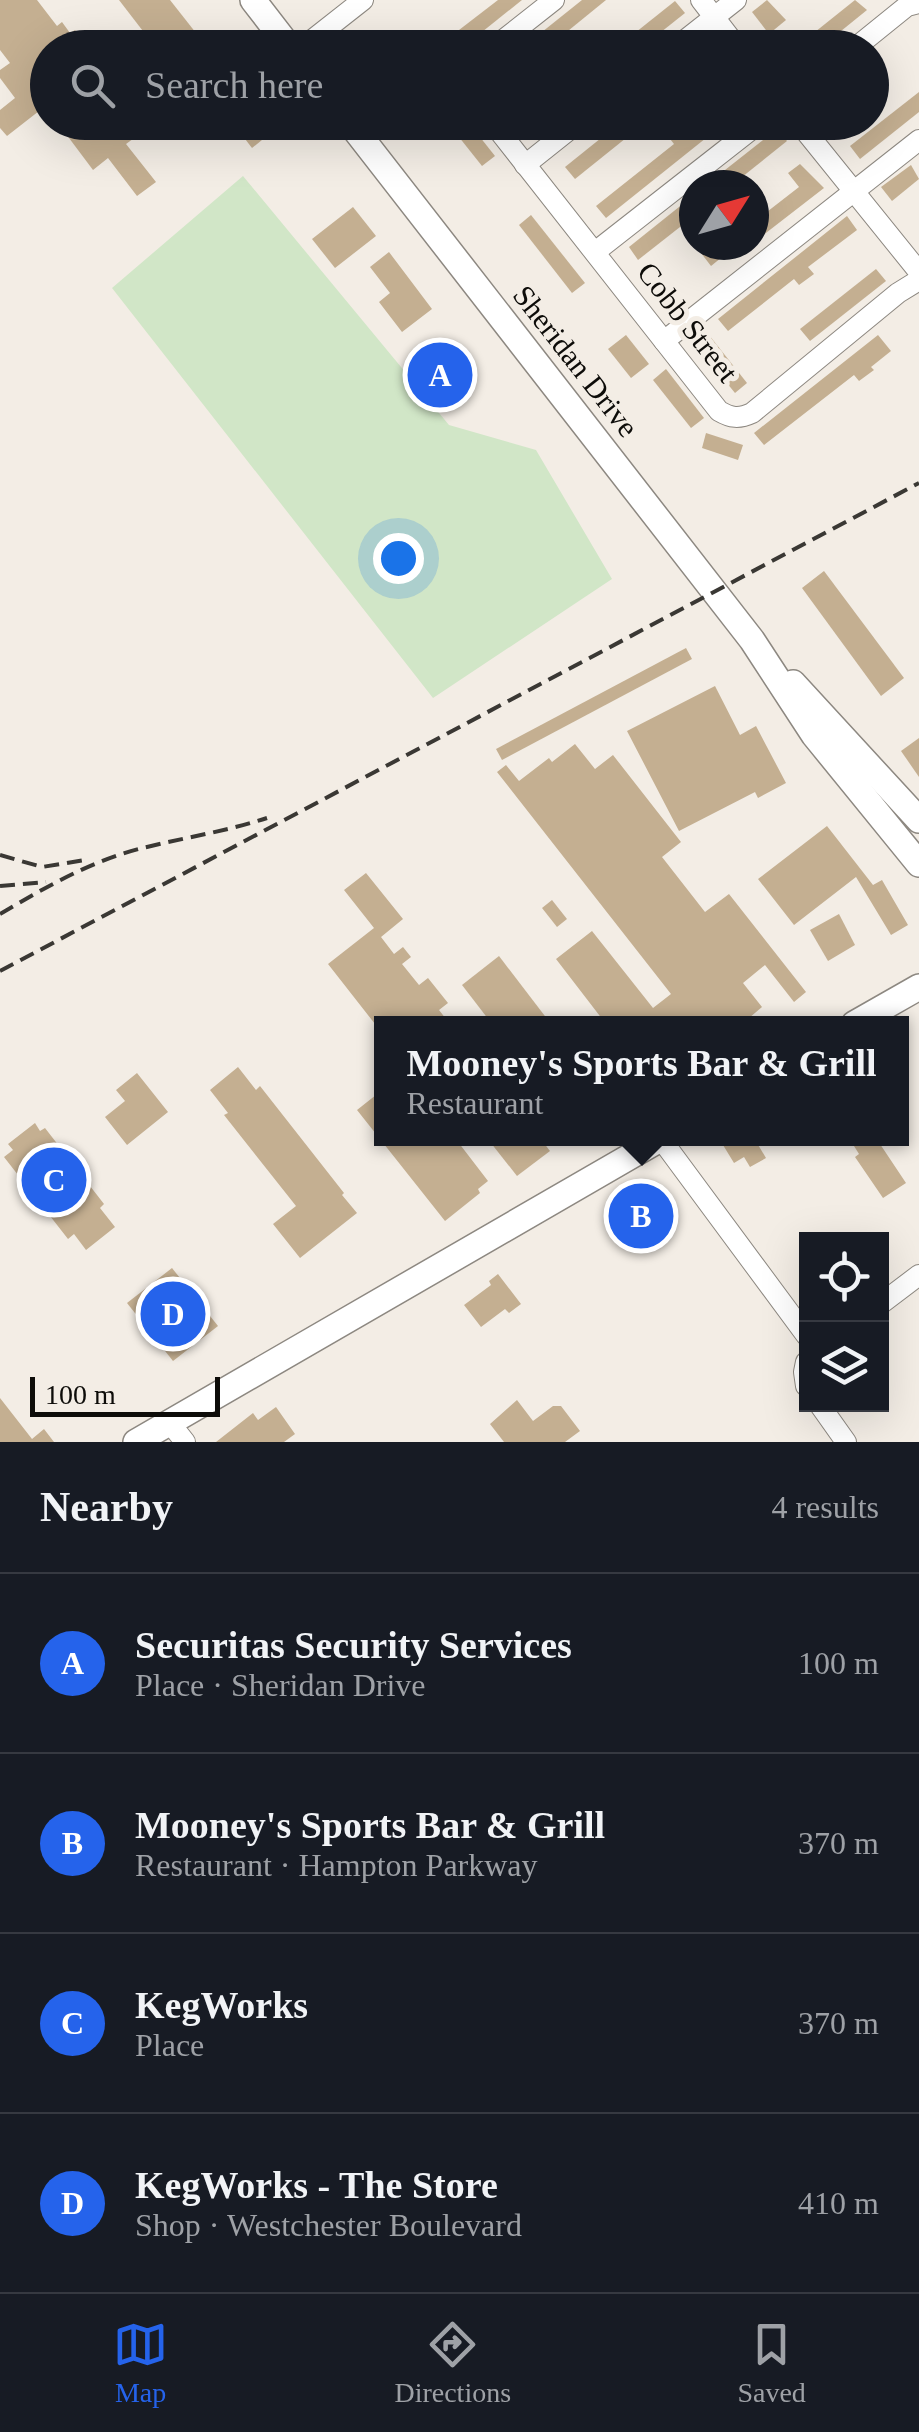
<!DOCTYPE html>
<meta charset="utf-8">
<style>
body{margin:0;font-family:"Times New Roman",serif;background:#242831;color:#f1f3f6}
.controls{position:absolute;right:30px;bottom:30px;display:grid;overflow:hidden;border-radius:0px;box-shadow:0 10px 40px #0002}
.controls button{width:90px;height:90px;display:grid;place-items:center;padding:0;border:0;border-bottom:2px solid #363941;background:#171b24;color:#f1f3f6;font:50px sans-serif}
.compass{position:absolute;left:679px;top:170px;width:90px;height:90px;border-radius:50%;background:#171b24;box-shadow:0 10px 40px #0002;rotate:53deg}
.scale{position:absolute;left:30px;bottom:25px;width:190px;box-sizing:border-box;padding-left:10px;border:5px solid #0d0c09;border-top:0;font-size:28px;line-height:35px;white-space:nowrap;color:#0d0c09;-webkit-text-stroke:8px #f3ede5;paint-order:stroke}
.you{position:absolute;left:398px;top:558px;width:35px;height:35px;margin:-25px;border:8px solid #fff;border-radius:50%;background:#1a73e8;box-shadow:0 0 0 15px #1a73e833}
.badge{display:grid;place-items:center;width:65px;height:65px;border-radius:50%;background:#2563eb;color:#fff;font-size:32px;font-weight:700}
.pin{position:absolute;translate:-50% -50%;border:5px solid #fff;box-shadow:0 2px 10px #0006}
.popup{position:absolute;left:374px;top:1016px;width:535px;height:130px;box-sizing:border-box;display:grid;place-content:center;border-radius:0px;background:#171b24;filter:drop-shadow(0 2px 8px #0005);font-size:32px;white-space:nowrap;color:#9ea1a6}
.popup b{font-size:38px;color:#f1f3f6}
.popup::after{content:'';position:absolute;left:50%;top:100%;margin-left:-20px;border:20px solid transparent;border-top-color:#171b24}
.list{margin:0;padding:0;list-style:none}
h2{display:flex;justify-content:space-between;align-items:center;height:130px;margin:0;padding:0 40px;font-size:42px}
h2 small{font-size:32px;font-weight:400;color:#9ea1a6}
.list li{display:grid;grid-template-columns:65px 1fr auto;gap:30px;align-items:center;box-sizing:border-box;height:180px;padding:0 40px;border-top:2px solid #363941}
.list b{display:block;font-size:38px;white-space:nowrap}
.list p{margin:0;font-size:32px;white-space:nowrap;color:#9ea1a6}
.list em{font-size:32px;font-style:normal;color:#9ea1a6}
.icon{flex:none;width:55px;height:55px;fill:none;stroke:currentColor;stroke-width:2;stroke-linecap:round;stroke-linejoin:round}
.map{position:relative;flex:none;width:919px;height:1442px;overflow:hidden}
.search{position:absolute;background:#171b24;box-shadow:0 10px 40px #0002;left:30px;right:30px;top:30px;height:110px;display:flex;align-items:center;gap:25px;box-sizing:border-box;padding:0 35px;border-radius:55px;color:#9ea1a6;font-size:38px}
.sheet{height:850px;background:#171b24}
nav{display:flex;justify-content:space-around;align-items:center;box-sizing:border-box;height:140px;border-top:2px solid #363941;background:#171b24;font-size:28px;color:#9ea1a6}
nav a{display:grid;justify-items:center;gap:5px}
nav .on{color:#2563eb}
.map>svg:first-child{display:block}
.green{fill:#d1e6c7}
.building{fill:#c4af91}
.lines{fill:none;stroke-linecap:round;stroke-linejoin:round}
.minor-casing{stroke:#8d8881;stroke-width:22}
.major-casing{stroke:#8d8881;stroke-width:28}
.minor{stroke:#fff;stroke-width:20}
.major{stroke:#fff;stroke-width:25}
.rail{stroke:#3a3834;stroke-width:4;stroke-dasharray:15 8;stroke-linecap:butt}
.labels{text-anchor:middle;dominant-baseline:central;stroke-width:10;stroke-linejoin:round;paint-order:stroke}
.street-label{font-size:30px;fill:#0d0c09;stroke:#f3ede5}
</style>
<div class="map">
<svg width="919" height="1442" viewBox="0 0 919 1442">
<rect width="100%" height="100%" fill="#f3ede5"/>
<!-- green -->
<polygon class="green" points="243,176 449,425 536,450 612,579 433,698 112,288"/>
<!-- building -->
<g class="building">
<polygon points="0,0 37,0 57,26 62,22 70,33 75,30 89,48 48,48 48,104 7,136 0,128 0,110 15,98 0,78 0,70 10,63 0,50"/>
<polygon points="119,0 170,0 196,33 178,48 156,48"/>
<polygon points="498,0 522,0 462,48 452,48 446,40"/>
<polygon points="582,0 606,0 547,48 522,48"/>
<polygon points="767,0 786,20 769,34 752,12"/>
<polygon points="855,0 867,10 820,48 795,48"/>
<polygon points="675,1 685,13 641,48 616,48"/>
<polygon points="372,30 386,48 349,48"/>
<polygon points="919,92 919,112 860,159 850,146"/>
<polygon points="57,122 133,122 141,133 126,144 156,182 137,196 108,158 93,170"/>
<polygon points="232,122 284,122 252,148"/>
<polygon points="447,122 468,122 495,156 482,166"/>
<polygon points="621,122 646,122 575,179 565,167"/>
<polygon points="657,122 726,122 606,218 596,206 674,144"/>
<polygon points="777,129 787,141 732,185 706,185"/>
<polygon points="800,164 824,188 758,239 754,234 754,222 799,187 788,173"/>
<polygon points="911,165 919,179 892,201 881,187"/>
<polygon points="694,195 694,216 638,260 629,247"/>
<polygon points="353,207 376,236 335,268 312,239"/>
<polygon points="531,215 585,283 572,293 519,225"/>
<polygon points="847,216 857,230 808,267 814,274 799,285 794,279 728,331 718,319"/>
<polygon points="712,245 737,245 711,266 701,253"/>
<polygon points="389,252 432,309 402,332 379,302 390,293 370,267"/>
<polygon points="876,269 886,281 810,341 800,329"/>
<polygon points="626,335 649,364 631,378 608,349"/>
<polygon points="709,335 747,383 735,393 696,345"/>
<polygon points="878,335 891,351 871,367 874,370 859,381 854,375 764,445 754,433"/>
<polygon points="442,352 463,380 438,399 417,371"/>
<polygon points="666,369 704,418 691,428 653,380"/>
<polygon points="706,433 743,445 738,460 702,448"/>
<polygon points="824,571 904,678 881,696 802,588"/>
<polygon points="686,648 692,659 502,760 496,749"/>
<polygon points="715,686 740,735 756,726 786,783 758,798 755,792 679,831 627,731"/>
<polygon points="919,738 919,777 901,751"/>
<polygon points="575,744 595,769 613,755 681,842 662,857 705,912 729,894 806,992 794,1002 765,965 743,983 762,1007 742,1024 606,1024 556,959 592,931 653,1008 671,994 497,772 506,765 519,781 549,758 552,762"/>
<polygon points="827,826 873,885 882,880 908,925 891,935 856,877 794,925 758,879"/>
<polygon points="366,873 403,919 381,937 394,954 403,947 411,957 402,964 419,985 428,978 448,1003 439,1010 446,1019 441,1024 375,1024 328,964 374,928 344,890"/>
<polygon points="552,900 567,919 557,927 542,908"/>
<polygon points="839,914 855,945 828,961 810,930"/>
<polygon points="499,956 551,1024 492,1024 462,985"/>
<polygon points="238,1067 256,1090 260,1086 344,1193 342,1195 357,1213 300,1258 273,1224 296,1206 224,1115 228,1113 210,1090"/>
<polygon points="137,1073 168,1112 127,1145 105,1117 125,1101 116,1090"/>
<polygon points="381,1091 381,1138 455,1138 488,1181 478,1189 480,1193 445,1221 357,1110"/>
<polygon points="35,1123 40,1131 45,1128 104,1204 100,1208 115,1227 86,1250 74,1234 68,1239 4,1157 13,1150 8,1144"/>
<polygon points="487,1138 540,1138 550,1151 517,1176"/>
<polygon points="749,1138 754,1138 766,1158 750,1167 744,1157 734,1163 723,1145 734,1139 738,1145"/>
<polygon points="849,1138 876,1138 906,1183 883,1198 855,1157 859,1154"/>
<polygon points="651,1194 657,1203 668,1195 676,1206 666,1214 668,1218 633,1241 614,1214"/>
<polygon points="172,1268 218,1326 173,1361 127,1303"/>
<polygon points="498,1274 521,1304 509,1313 505,1309 481,1327 464,1305 491,1285 489,1281"/>
<polygon points="0,1398 32,1439 44,1429 54,1442 0,1442"/>
<polygon points="517,1400 533,1421 553,1406 561,1406 580,1431 565,1442 504,1442 490,1424"/>
<polygon points="276,1407 295,1434 284,1442 216,1442 253,1413 258,1420"/>
</g>
<g class="lines">
<defs>
<g id="minor">
<polyline points="701,0 738,48"/>
<polyline points="302,48 363,0"/>
<polyline points="493,48 554,0"/>
<polyline points="675,48 736,0"/>
<polyline points="855,48 907,6 919,3"/>
<path d="M492 122 719 411C731 418 739 419 752 413L898 293 919 280"/>
<polyline points="798,122 919,272"/>
<polyline points="525,165 579,122"/>
<polyline points="595,252 761,122"/>
<polyline points="664,341 919,140"/>
<polyline points="661,1139 806,1335"/>
<polyline points="882,1303 919,1275"/>
<polyline points="806,1362 804,1372 806,1386"/>
<polyline points="819,1404 846,1442"/>
<polyline points="170,1423 185,1442"/>
</g>
<g id="major">
<polyline points="253,0 290,48"/>
<polyline points="349,122 752,640 814,735 919,864"/>
<polyline points="793,683 919,820"/>
<polyline points="854,1024 919,987"/>
<polyline points="136,1442 662,1138"/>
</g>
</defs>
<!-- minor casing -->
<use href="#minor" class="minor-casing"/>
<!-- major casing -->
<use href="#major" class="major-casing"/>
<!-- minor -->
<use href="#minor" class="minor"/>
<!-- major -->
<use href="#major" class="major"/>
<!-- rail -->
<g class="rail">
<polyline points="0,855 42,867 85,860"/>
<polyline points="0,886 46,882"/>
<path d="M0 914C46 887 94 859 147 847 188 837 227 831 267 818"/>
<polyline points="0,971 919,483"/>
</g>
</g>
<g class="labels">
<!-- street labels -->
<g class="street-label">
<text transform="translate(688 322) rotate(52)">Cobb Street</text>
<text transform="translate(576 361) rotate(52)">Sheridan Drive</text>
</g>
</g>
</svg>
<div class="controls">
<button><svg class="icon" aria-label="locate" viewBox="0 0 24 24"><circle cx="12" cy="12" r="6"/><path d="M12 2v4M12 18v4M2 12h4M18 12h4"/></svg></button>
<button><svg class="icon" aria-label="layers" viewBox="0 0 24 24"><path d="M12 4l9 5-9 5-9-5zM3 14l9 5 9-5"/></svg></button>
</div>
<svg class="compass" viewBox="-18 -18 36 36"><path d="M0-13l5 13h-10z" fill="#e53935"/><path d="M0 13l5-13h-10z" fill="#9ea1a6"/></svg>
<div class="scale">100 m</div>
<div class="you"></div>
<div class="pin badge" style="left:440px;top:375px">A</div>
<div class="pin badge" style="left:641px;top:1216px">B</div>
<div class="popup"><b>Mooney's Sports Bar &amp; Grill</b>Restaurant</div>
<div class="pin badge" style="left:54px;top:1180px">C</div>
<div class="pin badge" style="left:173px;top:1314px">D</div>
<div class="search"><svg class="icon" aria-label="search" viewBox="0 0 24 24"><circle cx="10" cy="10" r="6"/><path d="M15 15l6 6"/></svg>Search here</div>
</div>
<section class="sheet">
<h2>Nearby<small>4 results</small></h2>
<ul class="list">
<li><span class="badge">A</span><div><b>Securitas Security Services</b><p>Place · Sheridan Drive</p></div><em>100 m</em></li>
<li><span class="badge">B</span><div><b>Mooney's Sports Bar &amp; Grill</b><p>Restaurant · Hampton Parkway</p></div><em>370 m</em></li>
<li><span class="badge">C</span><div><b>KegWorks</b><p>Place</p></div><em>370 m</em></li>
<li><span class="badge">D</span><div><b>KegWorks - The Store</b><p>Shop · Westchester Boulevard</p></div><em>410 m</em></li>
</ul>
</section>
<nav>
<a class="on"><svg class="icon" aria-label="map" viewBox="0 0 24 24"><path d="M3 6l6-2 6 2 6-2v14l-6 2-6-2-6 2zM9 4v14M15 6v14"/></svg>Map</a>
<a><svg class="icon" aria-label="directions" viewBox="0 0 24 24"><path d="M12 3l9 9-9 9-9-9zM9 14v-3h6M13 9l2 2-2 2"/></svg>Directions</a>
<a><svg class="icon" aria-label="saved" viewBox="0 0 24 24"><path d="M7 4h10v16l-5-4-5 4z"/></svg>Saved</a>
</nav>
